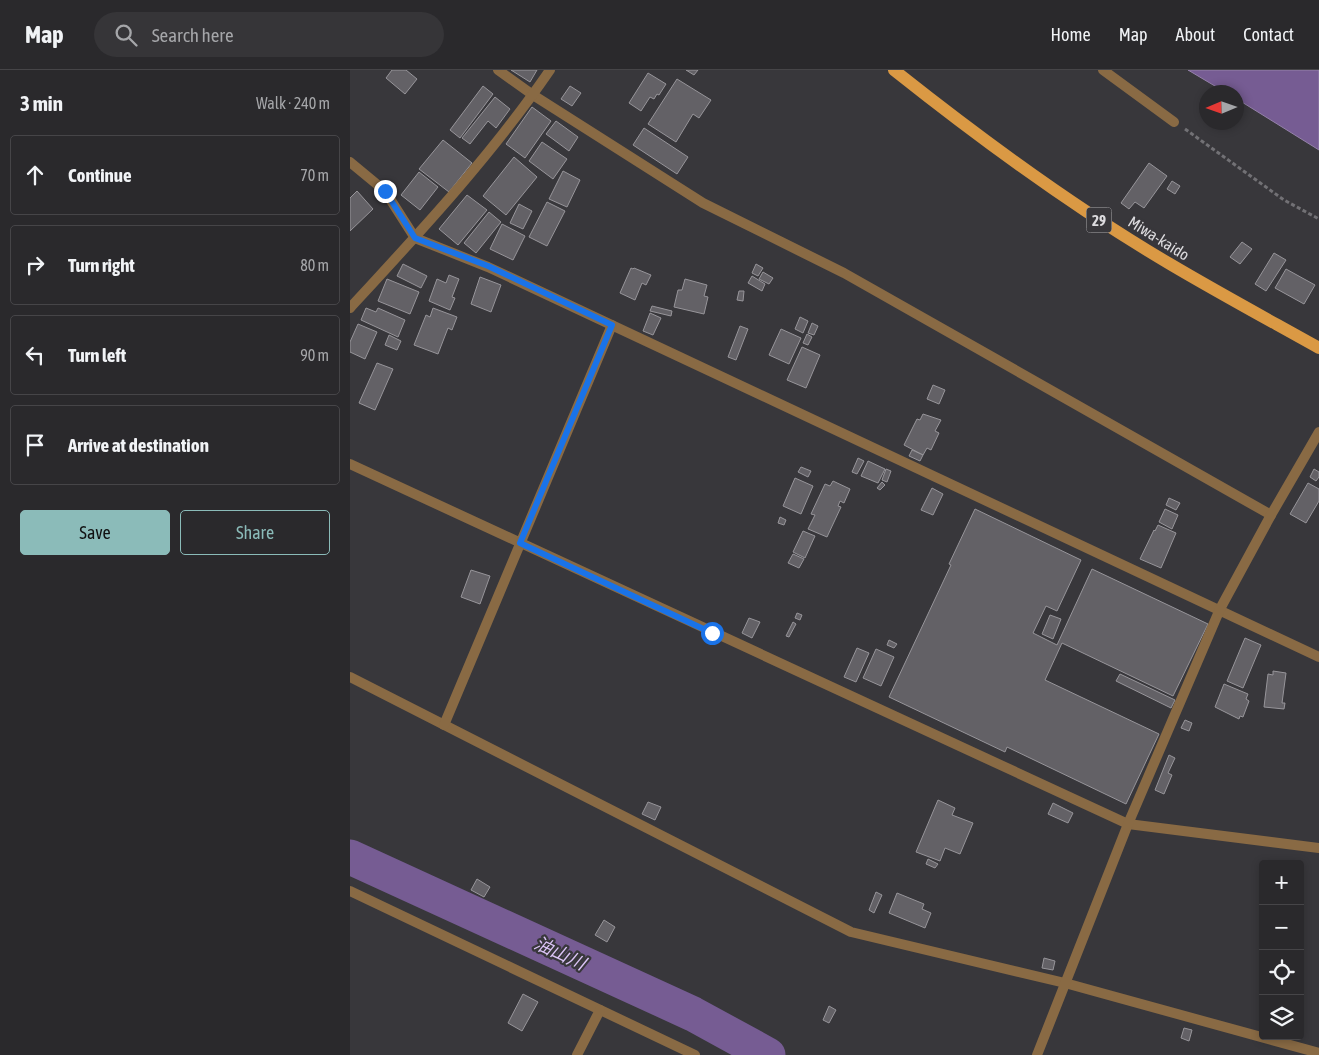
<!DOCTYPE html>
<meta charset="utf-8">
<style>
body{margin:0;font-family:"Asap Condensed","Noto Sans JP",sans-serif;background:#363538;color:#f1f3f6}
.controls{position:absolute;right:15px;bottom:15px;display:grid;overflow:hidden;border-radius:5px;box-shadow:0 2px 8px #0003}
.controls button{width:45px;height:45px;display:grid;place-items:center;padding:0;border:0;border-bottom:1px solid #464548;background:#2a292c;color:#f1f3f6;font:25px sans-serif}
.compass{position:absolute;left:849px;top:15px;width:45px;height:45px;border-radius:50%;background:#2a292c;box-shadow:0 2px 8px #0003;rotate:268deg}
.stop{position:absolute;width:15px;height:15px;margin:-11px;border:4px solid #1a73e8;border-radius:50%;background:#fff}
.stop.end{background:#1a73e8;border-color:#fff;box-shadow:0 1px 5px #0008}
.list{margin:0;padding:0;list-style:none}
h2{display:flex;justify-content:space-between;align-items:center;height:65px;margin:0;padding:0 20px;font-size:21px}
h2 small{font-size:16px;font-weight:400;color:#a5a6a9}
.list li{display:grid;grid-template-columns:32px 1fr auto;gap:15px;align-items:center;box-sizing:border-box;height:80px;margin:0 10px 10px;padding:0 10px;border:1px solid #464548;border-radius:5px}
.list b{display:block;font-size:19px;white-space:nowrap}
.list em{font-size:16px;font-style:normal;color:#a5a6a9}
.actions{display:flex;gap:10px;padding:15px 20px}
.actions a{flex:1;padding:11px 0;border:1px solid #8bbbb9;border-radius:5px;text-align:center;font-size:18px;color:#8bbbb9}
.actions .main{background:#8bbbb9;color:#111}
.icon{flex:none;width:28px;height:28px;fill:none;stroke:currentColor;stroke-width:2;stroke-linecap:round;stroke-linejoin:round}
.map{position:relative;flex:none;width:969px;height:985px;overflow:hidden}
header{display:flex;align-items:center;gap:30px;box-sizing:border-box;height:70px;padding:0 25px;background:#2a292c;border-bottom:1px solid #464548}
header strong{font-size:24px}
nav{display:flex;gap:28px;margin-inline-start:auto;font-size:18px}
.search{width:350px;height:45px;background:#363538;display:flex;align-items:center;gap:12px;box-sizing:border-box;padding:0 18px;border-radius:28px;color:#a5a6a9;font-size:19px}
main{display:flex}
aside{flex:1;background:#2a292c}
.map>svg:first-child{display:block}
.water{fill:#765c93;stroke:#9582aa}
.lines{fill:none;stroke-linecap:round;stroke-linejoin:round}
.river{stroke:#765c93;stroke-width:35}
.building{fill:#636166;stroke:#97959a}
.path{stroke:#727175;stroke-width:3;stroke-dasharray:4 2.5;stroke-linecap:butt}
.minor{stroke:#896a44;stroke-width:10}
.primary{stroke:#da9944;stroke-width:12}
.route{stroke:#1a73e8;stroke-width:6}
.labels{text-anchor:middle;dominant-baseline:central;stroke-width:4.5;stroke-linejoin:round;paint-order:stroke}
.shield{fill:#38373b;stroke:#abaaad;stroke-width:1}
.shield-label{font-size:15px;font-weight:bold;fill:#dcdbde}
.street-label{font-size:16px;fill:#dcdbde;stroke:#38373b}
.water-label{font-size:18px;font-style:italic;fill:#dbc4f6;stroke:#38373b}
</style>
<header>
<strong>Map</strong>
<div class="search"><svg class="icon" aria-label="search" viewBox="0 0 24 24"><circle cx="10" cy="10" r="6"/><path d="M15 15l6 6"/></svg>Search here</div>
<nav><a>Home</a><a>Map</a><a>About</a><a>Contact</a></nav>
</header>
<main>
<aside>
<h2>3 min<small>Walk · 240 m</small></h2>
<ul class="list">
<li><svg class="icon" aria-label="ahead" viewBox="0 0 24 24"><path d="M12 20V5M6 11l6-6 6 6"/></svg><div><b>Continue</b></div><em>70 m</em></li>
<li><svg class="icon" aria-label="right" viewBox="0 0 24 24"><path d="M7 20v-9h11M14 6l5 5-5 5"/></svg><div><b>Turn right</b></div><em>80 m</em></li>
<li><svg class="icon" aria-label="left" viewBox="0 0 24 24"><path d="M17 20v-9H6M10 6l-5 5 5 5"/></svg><div><b>Turn left</b></div><em>90 m</em></li>
<li><svg class="icon" aria-label="arrive" viewBox="0 0 24 24"><path d="M6 21V4h12l-3 4 3 4H6"/></svg><div><b>Arrive at destination</b></div></li>
</ul>
<div class="actions"><a class="main">Save</a><a>Share</a></div>
</aside>
<div class="map">
<svg width="969" height="985" viewBox="0 0 969 985">
<rect width="100%" height="100%" fill="#38373b"/>
<!-- water -->
<polygon class="water" points="838,0 969,0 969,80 887,29 886,22 875,22"/>
<g class="lines">
<!-- river -->
<polyline class="river" points="0,787 343,944 418,985"/>
</g>
<!-- building -->
<g class="building">
<polygon points="42,0 56,0 67,9 55,24 36,8"/>
<polygon points="161,0 187,0 180,12"/>
<polygon points="336,0 348,0 344,5"/>
<polygon points="298,3 316,14 309,25 307,24 304,29 300,27 291,41 279,33"/>
<polygon points="327,9 361,30 349,48 343,44 326,72 298,54"/>
<polygon points="133,16 143,24 110,68 100,60"/>
<polygon points="220,16 231,23 222,36 211,29"/>
<polygon points="145,27 160,39 146,58 138,51 120,74 112,68"/>
<polygon points="182,37 201,51 175,88 156,74"/>
<polygon points="206,51 228,67 219,81 196,64"/>
<polygon points="294,58 338,87 327,104 283,75"/>
<polygon points="93,70 122,93 99,122 69,99"/>
<polygon points="192,72 217,89 203,109 179,91"/>
<polygon points="164,87 187,107 156,145 133,126"/>
<polygon points="799,93 817,106 794,138 785,132 779,139 771,133"/>
<polygon points="213,101 230,110 217,137 199,129"/>
<polygon points="69,102 88,117 70,140 51,125"/>
<polygon points="822,111 830,116 825,124 817,119"/>
<polygon points="7,121 23,139 0,161 0,128"/>
<polygon points="117,125 137,140 108,175 89,159"/>
<polygon points="197,132 215,141 197,176 179,167"/>
<polygon points="169,134 182,141 173,159 160,153"/>
<polygon points="139,142 151,152 126,183 114,173"/>
<polygon points="152,154 175,166 163,190 140,179"/>
<polygon points="892,172 902,179 890,194 880,187"/>
<polygon points="924,183 936,190 916,221 905,214"/>
<polygon points="53,194 77,206 71,218 47,206"/>
<polygon points="406,194 413,198 408,206 402,203"/>
<polygon points="281,198 283,199 284,198 301,205 296,215 292,213 285,230 270,223"/>
<polygon points="936,199 965,215 954,234 925,218"/>
<polygon points="413,202 423,208 419,214 409,209"/>
<polygon points="99,205 109,209 102,227 105,228 100,240 79,231 87,209 96,213"/>
<polygon points="402,206 415,214 412,221 398,213"/>
<polygon points="130,207 151,215 141,242 121,234"/>
<polygon points="37,209 69,222 60,244 28,231"/>
<polygon points="335,209 357,215 354,226 358,227 354,244 324,237 328,220 332,220"/>
<polygon points="389,221 394,221 393,231 387,230"/>
<polygon points="302,236 322,241 321,246 300,241"/>
<polygon points="16,238 26,242 28,238 55,250 48,267 11,250"/>
<polygon points="83,238 107,247 102,260 98,258 88,284 64,275 76,245 80,247"/>
<polygon points="300,243 311,248 303,265 293,261"/>
<polygon points="450,247 458,251 453,263 445,259"/>
<polygon points="462,253 468,256 464,265 458,263"/>
<polygon points="8,254 27,262 15,289 0,282 0,272"/>
<polygon points="390,256 398,259 386,290 378,287"/>
<polygon points="431,259 451,268 439,294 419,285"/>
<polygon points="457,264 462,267 458,275 453,273"/>
<polygon points="39,265 51,271 47,280 35,275"/>
<polygon points="452,277 470,285 456,318 437,310"/>
<polygon points="27,293 43,299 25,340 9,333"/>
<polygon points="583,315 595,320 589,334 577,329"/>
<polygon points="573,344 591,350 585,361 589,363 581,380 577,378 573,385 554,375 567,349 570,350"/>
<polygon points="562,380 573,385 570,391 559,386"/>
<polygon points="508,388 514,391 507,404 502,402"/>
<polygon points="518,391 535,399 528,413 511,406"/>
<polygon points="451,397 461,401 458,407 448,402"/>
<polygon points="536,399 541,401 537,412 532,410"/>
<polygon points="964,399 969,402 969,407 966,411 960,407"/>
<polygon points="445,408 463,416 451,444 433,436"/>
<polygon points="483,411 500,419 494,433 490,431 488,436 491,437 477,467 458,459 465,445 461,444 475,414 480,416"/>
<polygon points="532,412 535,415 530,420 527,418"/>
<polygon points="958,413 969,419 969,431 956,453 940,444"/>
<polygon points="582,418 593,424 583,445 571,440"/>
<polygon points="819,428 830,433 826,440 816,435"/>
<polygon points="625,439 731,490 707,541 696,536 683,563 707,575 742,499 858,554 823,626 712,573 695,610 809,664 776,734 657,677 655,682 539,627 601,495 599,494"/>
<polygon points="815,439 828,445 822,459 809,452"/>
<polygon points="430,447 436,450 434,455 428,453"/>
<polygon points="808,455 826,463 811,498 790,489 804,460 805,461"/>
<polygon points="453,461 465,466 455,488 443,482"/>
<polygon points="443,484 454,489 449,498 438,493"/>
<polygon points="121,500 140,506 130,534 111,527"/>
<polygon points="447,543 452,545 450,550 445,548"/>
<polygon points="700,545 711,549 703,569 692,564"/>
<polygon points="399,548 410,552 402,568 392,563"/>
<polygon points="443,552 446,554 439,567 436,566"/>
<polygon points="895,568 911,575 893,618 877,611"/>
<polygon points="539,570 547,574 544,578 537,575"/>
<polygon points="507,578 519,583 506,612 494,607"/>
<polygon points="526,579 544,587 531,616 513,608"/>
<polygon points="923,601 936,603 932,633 935,633 934,639 914,637 918,604 923,605"/>
<polygon points="770,604 825,630 821,638 766,611"/>
<polygon points="874,614 898,624 896,629 899,631 893,647 890,646 889,649 865,637"/>
<polygon points="835,650 842,653 839,661 831,658"/>
<polygon points="819,685 825,688 818,703 822,705 814,724 805,720"/>
<polygon points="588,730 605,738 602,745 623,753 610,784 595,778 590,791 566,782"/>
<polygon points="298,732 311,737 305,750 292,744"/>
<polygon points="703,733 723,743 718,753 698,744"/>
<polygon points="578,789 588,794 585,798 576,794"/>
<polygon points="127,809 140,817 134,827 121,820"/>
<polygon points="526,822 532,825 524,843 519,840"/>
<polygon points="547,823 574,834 572,839 581,843 575,858 539,843"/>
<polygon points="254,850 265,857 257,872 245,865"/>
<polygon points="694,888 705,891 703,900 692,898"/>
<polygon points="173,924 188,932 172,961 158,953"/>
<polygon points="479,936 486,940 479,953 473,950"/>
<polygon points="834,958 842,960 839,971 831,968"/>
</g>
<g class="lines">
<!-- path -->
<polyline class="path" points="835,59 934,130 969,149"/>
<!-- minor -->
<g class="minor">
<polyline points="148,0 183,25 353,133 494,203 921,445"/>
<polyline points="753,0 824,52"/>
<polyline points="0,92 35,121 65,168 138,197 969,587"/>
<path d="M0 238C70 162 141 86 200 0"/>
<polyline points="0,394 778,754 969,778"/>
<polyline points="0,607 501,862 715,913 969,983"/>
<polyline points="94,655 262,255"/>
<polyline points="0,821 345,985"/>
<polyline points="227,985 250,940"/>
<polyline points="687,985 778,754 870,539 921,445 969,362"/>
</g>
<!-- primary -->
<path class="primary" d="M544 0C632 70 723 137 820 194 869 223 919 250 969 278"/>
</g>
<g class="lines">
<!-- route -->
<polyline class="route" points="35,121 65,168 138,196 262,255 170,473 362,563"/>
</g>
<g class="labels">
<!-- shield labels -->
<rect class="shield" x="736.5" y="137.5" width="25" height="25" rx="4"/>
<g class="shield-label">
<text x="749" y="150">29</text>
</g>
<!-- street labels -->
<g class="street-label">
<text transform="translate(809 168) rotate(32)">Miwa-kaido</text>
</g>
<!-- water labels -->
<g class="water-label">
<text transform="translate(210 883) rotate(25)">油山川</text>
</g>
</g>
</svg>
<div class="controls">
<button>+</button>
<button>−</button>
<button><svg class="icon" aria-label="locate" viewBox="0 0 24 24"><circle cx="12" cy="12" r="6"/><path d="M12 2v4M12 18v4M2 12h4M18 12h4"/></svg></button>
<button><svg class="icon" aria-label="layers" viewBox="0 0 24 24"><path d="M12 4l9 5-9 5-9-5zM3 14l9 5 9-5"/></svg></button>
</div>
<svg class="compass" viewBox="-18 -18 36 36"><path d="M0-13l5 13h-10z" fill="#e53935"/><path d="M0 13l5-13h-10z" fill="#a5a6a9"/></svg>
<div class="stop" style="left:362px;top:563px"></div>
<div class="stop end" style="left:35px;top:121px"></div>
</div>
</main>
